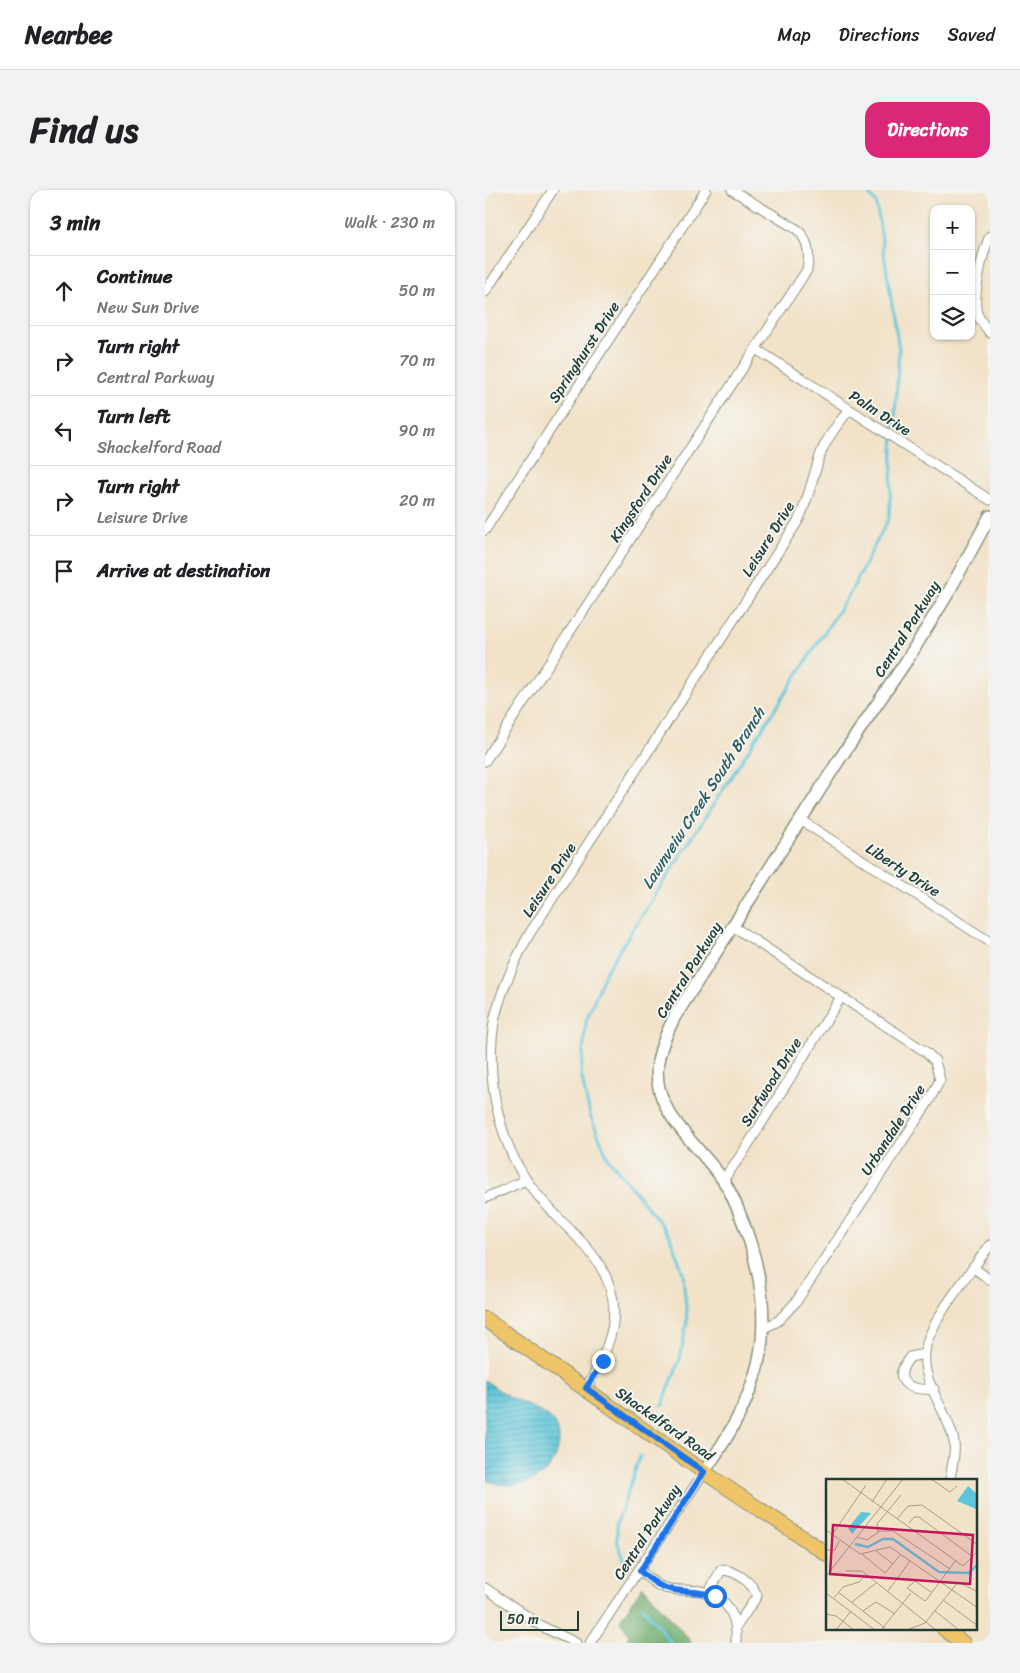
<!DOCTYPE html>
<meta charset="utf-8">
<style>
body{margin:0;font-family:Sriracha,sans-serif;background:#f2f2f2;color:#202124}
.controls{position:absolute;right:15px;top:15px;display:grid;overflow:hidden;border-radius:10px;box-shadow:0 1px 4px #0004}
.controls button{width:45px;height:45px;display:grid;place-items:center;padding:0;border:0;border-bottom:1px solid #e0e0e0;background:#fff;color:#202124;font:25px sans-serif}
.scale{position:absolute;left:15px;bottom:12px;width:79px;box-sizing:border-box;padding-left:5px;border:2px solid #1f3d34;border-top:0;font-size:14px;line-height:18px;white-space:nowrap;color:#1f3d34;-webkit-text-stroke:4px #f6f6f2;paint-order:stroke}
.stop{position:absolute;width:15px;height:15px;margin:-11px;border:4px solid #1a73e8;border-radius:50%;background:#fff}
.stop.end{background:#1a73e8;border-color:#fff;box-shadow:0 1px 5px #0008}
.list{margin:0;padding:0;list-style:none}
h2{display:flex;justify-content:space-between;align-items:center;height:65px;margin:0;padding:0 20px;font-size:21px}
h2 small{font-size:16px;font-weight:400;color:#757577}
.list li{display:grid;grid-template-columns:32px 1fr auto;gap:15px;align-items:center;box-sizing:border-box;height:70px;padding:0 20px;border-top:1px solid #e0e0e0}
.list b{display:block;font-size:19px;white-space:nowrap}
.list p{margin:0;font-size:16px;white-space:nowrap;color:#757577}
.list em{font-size:16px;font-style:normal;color:#757577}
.icon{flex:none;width:28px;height:28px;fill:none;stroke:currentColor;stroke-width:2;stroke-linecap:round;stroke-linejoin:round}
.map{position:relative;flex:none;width:505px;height:1453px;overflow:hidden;border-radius:15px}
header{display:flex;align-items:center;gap:30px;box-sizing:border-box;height:70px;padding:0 25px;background:#fff;border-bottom:1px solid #e0e0e0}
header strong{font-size:24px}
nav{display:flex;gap:28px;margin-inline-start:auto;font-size:18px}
.intro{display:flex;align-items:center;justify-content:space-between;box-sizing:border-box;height:120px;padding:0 30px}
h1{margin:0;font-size:35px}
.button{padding:12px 22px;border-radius:15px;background:#db2777;color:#fff;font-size:18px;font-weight:700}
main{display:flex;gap:30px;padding:0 30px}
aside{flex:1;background:#fff;border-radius:15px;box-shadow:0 1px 4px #0004}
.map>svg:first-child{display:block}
.forest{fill:url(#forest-crowns);stroke:#467450}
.water{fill:url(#water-rules);stroke:#3e8287}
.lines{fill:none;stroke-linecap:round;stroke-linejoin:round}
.stream{stroke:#5ec6da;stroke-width:3}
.minor-casing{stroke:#88907e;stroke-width:11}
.tertiary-casing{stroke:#88907e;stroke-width:14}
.primary-casing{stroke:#88907e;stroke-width:16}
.minor{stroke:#fff;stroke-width:9}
.tertiary{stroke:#fff;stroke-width:11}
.primary{stroke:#eec569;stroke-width:14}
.route{stroke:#1a73e8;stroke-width:6}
.labels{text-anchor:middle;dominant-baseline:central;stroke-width:4;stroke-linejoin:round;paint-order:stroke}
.street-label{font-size:15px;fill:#1f3d34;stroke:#f6f6f2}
.water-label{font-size:16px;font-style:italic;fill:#2f5f5e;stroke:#f6f6f2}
.inset-river{fill:none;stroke:#5ec6da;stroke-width:2.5}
.inset-road{fill:none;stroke:#9ea08d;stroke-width:1}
.view{fill:#c2185b;fill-opacity:0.15;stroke:#c2185b;stroke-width:2.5}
.inset-edge{fill:none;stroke:#1f3d34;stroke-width:2.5}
</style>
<header>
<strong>Nearbee</strong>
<nav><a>Map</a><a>Directions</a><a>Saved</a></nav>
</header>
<div class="intro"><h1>Find us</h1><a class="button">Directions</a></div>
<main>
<aside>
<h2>3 min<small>Walk · 230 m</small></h2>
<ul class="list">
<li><svg class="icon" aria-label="ahead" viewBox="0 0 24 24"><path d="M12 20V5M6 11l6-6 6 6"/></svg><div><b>Continue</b><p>New Sun Drive</p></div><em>50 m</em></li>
<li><svg class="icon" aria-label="right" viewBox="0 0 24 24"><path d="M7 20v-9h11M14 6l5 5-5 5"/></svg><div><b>Turn right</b><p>Central Parkway</p></div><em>70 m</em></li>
<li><svg class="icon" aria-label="left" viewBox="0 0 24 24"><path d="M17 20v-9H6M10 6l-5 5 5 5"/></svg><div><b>Turn left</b><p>Shackelford Road</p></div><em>90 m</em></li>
<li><svg class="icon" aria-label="right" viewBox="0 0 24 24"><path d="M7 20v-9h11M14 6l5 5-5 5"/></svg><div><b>Turn right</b><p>Leisure Drive</p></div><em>20 m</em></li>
<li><svg class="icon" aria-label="arrive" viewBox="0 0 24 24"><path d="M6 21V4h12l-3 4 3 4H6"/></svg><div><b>Arrive at destination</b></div></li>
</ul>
</aside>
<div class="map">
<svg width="505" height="1453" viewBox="0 0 505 1453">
<defs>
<pattern id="forest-crowns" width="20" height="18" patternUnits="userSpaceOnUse" patternTransform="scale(1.25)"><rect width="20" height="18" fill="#6eac6d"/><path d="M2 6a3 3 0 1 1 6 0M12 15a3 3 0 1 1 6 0" fill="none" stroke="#5a8d5a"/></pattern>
<pattern id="water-rules" width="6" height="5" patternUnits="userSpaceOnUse" patternTransform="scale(1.25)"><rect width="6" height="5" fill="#5ec6da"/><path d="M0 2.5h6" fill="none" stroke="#4da2b2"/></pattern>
</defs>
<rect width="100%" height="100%" fill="#f6f6f2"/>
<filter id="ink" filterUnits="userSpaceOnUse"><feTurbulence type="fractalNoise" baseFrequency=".02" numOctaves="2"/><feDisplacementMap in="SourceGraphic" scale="10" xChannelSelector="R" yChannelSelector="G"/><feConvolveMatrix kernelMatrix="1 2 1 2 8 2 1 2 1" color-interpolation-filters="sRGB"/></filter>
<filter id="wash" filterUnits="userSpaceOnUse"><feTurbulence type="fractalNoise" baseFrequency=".0096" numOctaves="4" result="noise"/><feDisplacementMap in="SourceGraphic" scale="20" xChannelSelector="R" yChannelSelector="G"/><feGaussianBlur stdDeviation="1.12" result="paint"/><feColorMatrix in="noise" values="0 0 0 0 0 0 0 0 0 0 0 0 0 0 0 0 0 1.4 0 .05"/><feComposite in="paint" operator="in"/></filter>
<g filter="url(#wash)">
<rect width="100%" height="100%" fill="#f2e2c8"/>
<!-- forest -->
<polygon class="forest" points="158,1396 207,1453 140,1453 144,1446 135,1430"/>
<!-- water -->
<path class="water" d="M0 1190C9 1197 19 1204 29 1209 42 1216 64 1222 71 1236 76 1246 74 1256 71 1266 59 1294 26 1302 0 1289Z"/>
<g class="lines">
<!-- stream -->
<g class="stream">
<polyline points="177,1216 195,1169 202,1131 198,1083 184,1044 123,968 105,925 96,884 101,831 121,781 365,403 404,328 414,159 391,12 380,0"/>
<polyline points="141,1374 132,1351 132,1334 155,1266"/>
<polyline points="158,1417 186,1453"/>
</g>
</g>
</g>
<g filter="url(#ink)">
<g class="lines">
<defs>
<g id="minor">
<path d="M505 46C498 60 487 109 492 123 494 130 501 137 505 143"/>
<polyline points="0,102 68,0"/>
<polyline points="271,159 505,310"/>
<polyline points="0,340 221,0"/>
<path d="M0 571 322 80C325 64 324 52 313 40L247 0"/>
<polyline points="317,631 505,752"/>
<polyline points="249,737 441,862 450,871 455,890 444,911 311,1112 293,1131 279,1138"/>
<polyline points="238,990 259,961 356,807"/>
<polyline points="0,1008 41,990"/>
<polyline points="489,1078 505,1090"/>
<path d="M439 1164 425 1167C405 1192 424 1201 449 1199"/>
<path d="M101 1198C136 1142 143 1099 93 1048 75 1029 54 1010 40 988 11 943 0 880 10 827 17 798 30 770 45 743L313 331C324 308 328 286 336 263 342 248 354 232 364 220"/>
<path d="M465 1290C466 1279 471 1264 469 1252 464 1222 436 1194 440 1162 443 1132 487 1081 505 1055"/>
<path d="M155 1381C162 1386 169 1394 177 1397 190 1402 203 1399 216 1401 243 1406 253 1428 251 1453"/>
<polyline points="0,1398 58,1437 91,1453"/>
<path d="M223 1404 236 1380C251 1380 268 1393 272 1406L251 1437"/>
<polyline points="105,1453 219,1282"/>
</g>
<path id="tertiary" d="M219 1282C273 1205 294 1146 265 1052 258 1031 250 1008 238 990 212 952 162 919 174 867 177 853 183 840 189 828L354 570 422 470 462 405 505 326"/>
<g id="primary">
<polyline points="0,1129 219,1282 342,1364"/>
<polyline points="459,1439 478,1453"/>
</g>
</defs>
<!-- minor casing -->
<use href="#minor" class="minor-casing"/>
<!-- tertiary casing -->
<use href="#tertiary" class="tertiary-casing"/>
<!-- primary casing -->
<use href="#primary" class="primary-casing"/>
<!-- minor -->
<use href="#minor" class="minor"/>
<!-- tertiary -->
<use href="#tertiary" class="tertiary"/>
<!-- primary -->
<use href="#primary" class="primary"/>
</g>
</g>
<g class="lines" filter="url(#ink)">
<!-- route -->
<path class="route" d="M118 1171 101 1198 219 1282 155 1381C161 1386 168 1392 174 1395 189 1404 212 1399 230 1406"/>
</g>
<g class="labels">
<!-- street labels -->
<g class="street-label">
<text transform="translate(99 162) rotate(-57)">Springhurst Drive</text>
<text transform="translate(395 223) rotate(33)">Palm Drive</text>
<text transform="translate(156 308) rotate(-57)">Kingsford Drive</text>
<text transform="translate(283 349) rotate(-58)">Leisure Drive</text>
<text transform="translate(422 439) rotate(-58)">Central Parkway</text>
<text transform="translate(418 680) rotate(33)">Liberty Drive</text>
<text transform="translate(64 690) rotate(-57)">Leisure Drive</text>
<text transform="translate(204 780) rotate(-58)">Central Parkway</text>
<text transform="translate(286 892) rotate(-58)">Surfwood Drive</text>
<text transform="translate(408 940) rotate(-57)">Urbandale Drive</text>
<text transform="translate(180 1234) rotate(35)">Shackelford Road</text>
<text transform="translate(162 1342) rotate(-57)">Central Parkway</text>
</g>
<!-- water labels -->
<g class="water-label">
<text transform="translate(218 608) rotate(-57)">Lawnveiw Creek South Branch</text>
</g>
</g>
<!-- overview -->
<g transform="translate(341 1289)">
<rect width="151" height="151" fill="#f2e2c8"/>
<path d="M142 7 151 15 150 30 131 22ZM35 33 45 34 26 55 22 49Z" fill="#5ec6da"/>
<path class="inset-river" d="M29 65 42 68 57 60H67L113 93 143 94 152 85"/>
<path class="inset-road" d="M16 0 137 87 152 72M105 0 124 13 131 7M46 23 61 0M71 40 82 27 96 26 152 66M83 44 88 38H93L147 78M0 51 34 75 64 68 152 129M52 53 51 45 75 16M6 56 40 6M31 58 41 61 54 52H67L124 90M0 71H9L13 62M50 72 67 85M36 75 59 94 75 75M20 92H36L110 151M0 97 77 0M62 112 84 82M12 113 59 149M105 113 89 102 81 109 99 122 101 120 130 81M0 114 49 151M8 119 17 108 33 103 40 96M117 121 152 147M26 123 50 104M37 132 50 123 69 135M109 132 133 151M0 135 10 137 28 151M10 151 25 132M55 151 85 114M81 151 99 144 132 103 152 113"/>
<path class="view" d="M7 46 147 56 144 105 4 95Z"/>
<rect width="151" height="151" class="inset-edge"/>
</g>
</svg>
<div class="controls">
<button>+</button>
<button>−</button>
<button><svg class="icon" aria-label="layers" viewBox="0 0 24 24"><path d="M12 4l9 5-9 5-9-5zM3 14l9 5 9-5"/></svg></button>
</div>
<div class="scale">50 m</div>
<div class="stop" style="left:230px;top:1406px"></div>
<div class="stop end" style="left:118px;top:1171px"></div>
</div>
</main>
